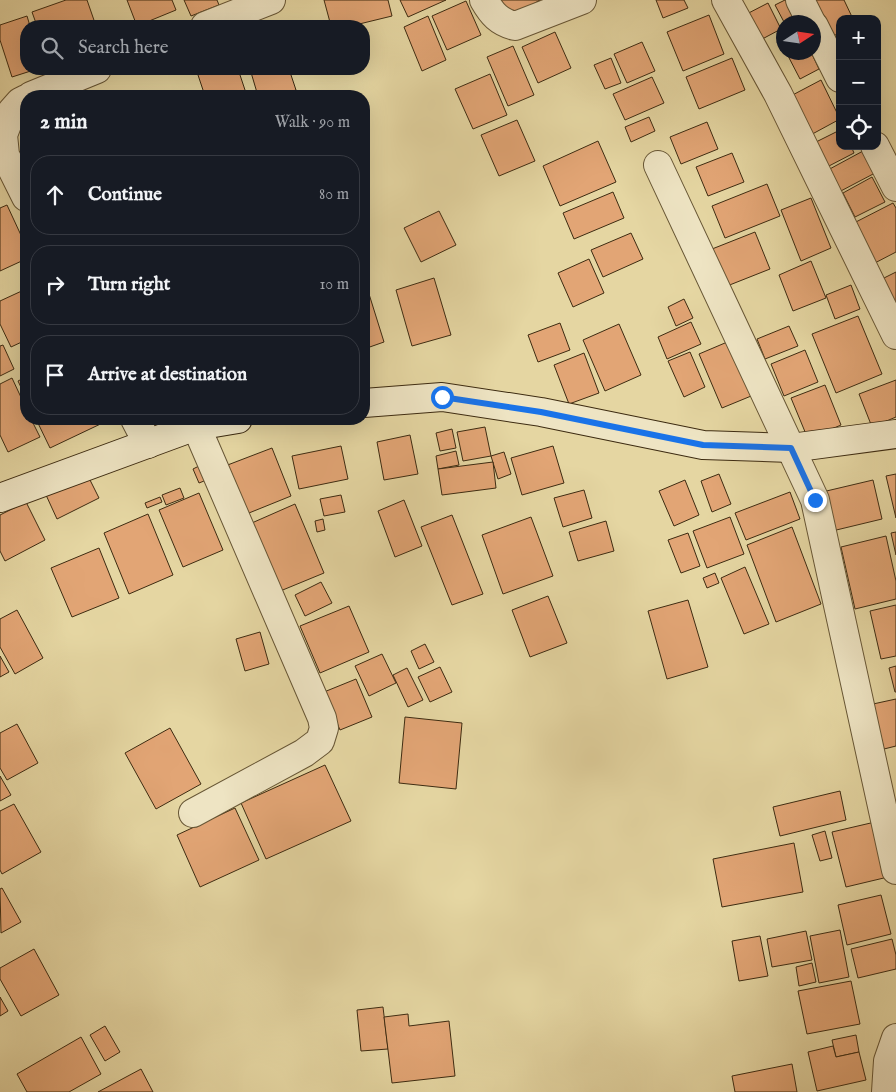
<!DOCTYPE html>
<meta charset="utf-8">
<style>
body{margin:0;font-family:"IM FELL English",serif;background:#20242c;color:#f1f3f6}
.controls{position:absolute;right:15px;top:15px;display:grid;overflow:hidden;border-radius:10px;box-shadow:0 5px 20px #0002}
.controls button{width:45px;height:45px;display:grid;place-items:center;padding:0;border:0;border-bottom:1px solid #363941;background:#171b24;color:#f1f3f6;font:25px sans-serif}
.compass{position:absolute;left:776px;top:15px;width:45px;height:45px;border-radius:50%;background:#171b24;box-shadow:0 5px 20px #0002;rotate:78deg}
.stop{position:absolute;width:15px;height:15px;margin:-11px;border:4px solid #1a73e8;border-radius:50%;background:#fff}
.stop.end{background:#1a73e8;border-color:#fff;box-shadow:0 1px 5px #0008}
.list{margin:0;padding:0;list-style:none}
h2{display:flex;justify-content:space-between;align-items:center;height:65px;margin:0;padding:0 20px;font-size:21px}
h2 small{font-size:16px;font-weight:400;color:#9ea1a6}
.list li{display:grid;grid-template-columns:32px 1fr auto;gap:15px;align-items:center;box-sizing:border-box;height:80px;margin:0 10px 10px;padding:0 10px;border:1px solid #363941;border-radius:20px}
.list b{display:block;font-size:19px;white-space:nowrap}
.list em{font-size:16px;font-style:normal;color:#9ea1a6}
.icon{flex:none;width:28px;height:28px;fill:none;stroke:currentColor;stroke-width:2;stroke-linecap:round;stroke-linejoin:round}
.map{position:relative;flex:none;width:896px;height:1092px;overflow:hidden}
.search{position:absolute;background:#171b24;box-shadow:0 5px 20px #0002;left:20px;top:20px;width:350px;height:55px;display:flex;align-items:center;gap:12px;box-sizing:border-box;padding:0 18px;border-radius:20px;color:#9ea1a6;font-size:19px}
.panel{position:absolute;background:#171b24;box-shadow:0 5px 20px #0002;left:20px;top:90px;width:350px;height:335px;border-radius:20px}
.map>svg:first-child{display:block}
.building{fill:#e2a575;stroke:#3d2b11}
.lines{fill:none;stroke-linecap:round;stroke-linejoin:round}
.street-casing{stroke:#675635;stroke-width:30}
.secondary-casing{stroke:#3d2b11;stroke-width:30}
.street{stroke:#eee4c3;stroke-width:28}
.secondary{stroke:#eee4c3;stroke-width:28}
.route{stroke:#1a73e8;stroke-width:6}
</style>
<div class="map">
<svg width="896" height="1092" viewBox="0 0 896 1092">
<rect width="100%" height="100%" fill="#e5d6a2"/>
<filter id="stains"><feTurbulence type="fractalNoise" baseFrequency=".004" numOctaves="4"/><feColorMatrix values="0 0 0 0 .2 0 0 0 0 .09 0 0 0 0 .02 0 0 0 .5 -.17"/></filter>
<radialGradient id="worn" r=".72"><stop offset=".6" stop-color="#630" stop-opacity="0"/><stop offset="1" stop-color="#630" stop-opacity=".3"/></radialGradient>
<!-- building -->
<g class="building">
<polygon points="66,0 87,0 96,26 37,26 32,12"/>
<polygon points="127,0 172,0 176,10 137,26"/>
<polygon points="184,0 217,0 219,5 191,16"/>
<polygon points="324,0 388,0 392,16 351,26 331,26"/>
<polygon points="400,0 446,0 408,17"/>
<polygon points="501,0 540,0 512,17"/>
<polygon points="656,0 684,0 688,8 663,18"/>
<polygon points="785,0 790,0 801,22 784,22 775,5"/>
<polygon points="807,0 844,0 853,19 840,19 840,33 826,39"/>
<polygon points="466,1 481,35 447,50 432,16"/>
<polygon points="768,3 781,29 753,44 739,18"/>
<polygon points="709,15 724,54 683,71 667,32"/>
<polygon points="27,16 30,26 26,26 26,69 37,69 12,77 0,40 0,25"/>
<polygon points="428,16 446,60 422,71 404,27"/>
<polygon points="555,32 571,68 538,83 522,47"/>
<polygon points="642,42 655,71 627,83 614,54"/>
<polygon points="513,46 534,95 508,106 487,57"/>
<polygon points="786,52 811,52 819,69 800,79"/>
<polygon points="611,58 621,83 605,89 594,65"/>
<polygon points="732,58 745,90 699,109 686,77"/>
<polygon points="196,69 238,69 247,96 205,96"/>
<polygon points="250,69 289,69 296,90 276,96 258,96"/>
<polygon points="490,74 507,115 473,129 455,89"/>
<polygon points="652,77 664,103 625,120 613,94"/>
<polygon points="821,80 840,119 805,138 785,99"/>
<polygon points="649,117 655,131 631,142 625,127"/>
<polygon points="517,120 535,161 499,176 481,135"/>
<polygon points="707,122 718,149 681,164 670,137"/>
<polygon points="840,130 840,146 851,146 854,153 827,167 814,143"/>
<polygon points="598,141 616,182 560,206 543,166"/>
<polygon points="863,151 875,173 837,193 826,171"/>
<polygon points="732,153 744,182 708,196 696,167"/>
<polygon points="872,177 885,202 855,217 843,193"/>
<polygon points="767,184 780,216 725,238 712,206"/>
<polygon points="613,192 624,218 574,239 563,213"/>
<polygon points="811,198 831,248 801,261 781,210"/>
<polygon points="893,203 896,208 896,252 871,265 850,225"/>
<polygon points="7,205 26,246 26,259 0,271 0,208"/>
<polygon points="439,211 456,245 421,262 404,228"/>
<polygon points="755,232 770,269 722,288 707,251"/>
<polygon points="631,233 643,259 603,277 591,250"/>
<polygon points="589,259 604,293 573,307 558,273"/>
<polygon points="811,261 826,298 793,311 779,275"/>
<polygon points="896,272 896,309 880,280"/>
<polygon points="364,278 384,342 364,349"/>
<polygon points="434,278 451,335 412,346 396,290"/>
<polygon points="851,285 860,309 835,319 826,295"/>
<polygon points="26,289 26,340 11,347 0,324 0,301"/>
<polygon points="684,299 693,318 676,326 668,307"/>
<polygon points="858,316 882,374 836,393 812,334"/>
<polygon points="691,322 701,344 667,359 658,337"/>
<polygon points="560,323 570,350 538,362 528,335"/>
<polygon points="619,324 641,375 605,391 583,340"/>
<polygon points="789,326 798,346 765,359 757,339"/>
<polygon points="732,340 756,394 722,408 699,354"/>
<polygon points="3,345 14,369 0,376 0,346"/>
<polygon points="805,350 818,382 784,396 771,364"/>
<polygon points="690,352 705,387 684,397 668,361"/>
<polygon points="584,353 599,393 569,404 554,365"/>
<polygon points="26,377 26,398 18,381"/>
<polygon points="12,378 26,408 26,419 31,419 40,437 8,452 0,435 0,384"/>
<polygon points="896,380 896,417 872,427 859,394"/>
<polygon points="825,385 841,425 808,439 791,398"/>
<polygon points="36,419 111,419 50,448"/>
<polygon points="485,427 491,456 463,461 457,432"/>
<polygon points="452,429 456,448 440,451 436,433"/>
<polygon points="410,435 418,474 384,480 377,442"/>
<polygon points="341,446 348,479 299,489 292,456"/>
<polygon points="553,446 564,483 522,495 511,458"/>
<polygon points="272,448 291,496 244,515 225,466"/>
<polygon points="456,451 459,465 438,469 436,456"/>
<polygon points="504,452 511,474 498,479 491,456"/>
<polygon points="493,462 496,488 442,495 438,469"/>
<polygon points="203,464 209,479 199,483 193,469"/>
<polygon points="87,474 99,498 57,519 46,495"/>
<polygon points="719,474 731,504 712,512 701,481"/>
<polygon points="896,474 896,518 886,476"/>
<polygon points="685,480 699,515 674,526 659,491"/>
<polygon points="873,480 882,519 828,532 818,493"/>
<polygon points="180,488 184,498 166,505 162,495"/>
<polygon points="584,490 592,518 563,527 554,498"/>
<polygon points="790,492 800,519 746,540 735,513"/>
<polygon points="199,493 223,550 183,567 159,510"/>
<polygon points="341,495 345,512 324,516 320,499"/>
<polygon points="160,497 162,502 147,508 145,503"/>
<polygon points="404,500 422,546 395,557 378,511"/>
<polygon points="26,502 45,540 5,561 0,551 0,515"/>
<polygon points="295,504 324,573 273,594 245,526"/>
<polygon points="148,514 173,575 129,594 104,533"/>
<polygon points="452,515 483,594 452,605 421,527"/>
<polygon points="531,517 553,576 503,594 482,535"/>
<polygon points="730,517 744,554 707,568 693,531"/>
<polygon points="323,519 325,530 317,532 315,521"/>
<polygon points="606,521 614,551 578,561 569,532"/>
<polygon points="792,527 821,604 776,622 747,545"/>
<polygon points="896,532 896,555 891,533"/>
<polygon points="688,533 700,566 681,573 668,540"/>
<polygon points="886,536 896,581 896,599 855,609 841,547"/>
<polygon points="99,548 119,598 72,617 51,568"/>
<polygon points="745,567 769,624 744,634 721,578"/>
<polygon points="715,573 719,583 707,588 703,578"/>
<polygon points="321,582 332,603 305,616 295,595"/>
<polygon points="548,596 567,643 530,657 512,610"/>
<polygon points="688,600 708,667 667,679 648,611"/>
<polygon points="896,605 896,656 881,659 870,611"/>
<polygon points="349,606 369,652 320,673 300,626"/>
<polygon points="17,610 43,658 15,674 0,647 0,619"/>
<polygon points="260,632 269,664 245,671 236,639"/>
<polygon points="425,644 434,662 419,669 411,651"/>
<polygon points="382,654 396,683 369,696 355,666"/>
<polygon points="0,656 9,672 0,677"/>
<polygon points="896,666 896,692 895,692 889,668"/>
<polygon points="440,667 452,692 430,702 418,677"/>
<polygon points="407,668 423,700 408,707 393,675"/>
<polygon points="356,679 372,717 340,730 324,692"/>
<polygon points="896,699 896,746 884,749 873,704"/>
<polygon points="405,717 462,723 456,789 399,783"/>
<polygon points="17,724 38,763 7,780 0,768 0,733"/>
<polygon points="170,728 201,784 156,809 125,753"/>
<polygon points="325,765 351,821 266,859 241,803"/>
<polygon points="0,776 11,795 0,801"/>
<polygon points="840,791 846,820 780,836 773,807"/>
<polygon points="14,804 41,852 2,874 0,870 0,811"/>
<polygon points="235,808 259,860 200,887 177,835"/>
<polygon points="875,822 888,877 846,887 832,832"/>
<polygon points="825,831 832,858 820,861 812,835"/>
<polygon points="794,843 803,892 722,907 713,859"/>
<polygon points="2,888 21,922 1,933 0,889"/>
<polygon points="881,895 891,934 847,945 838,905"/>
<polygon points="840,930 849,977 819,983 810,936"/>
<polygon points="806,931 812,960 772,967 767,939"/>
<polygon points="760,936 768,976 739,981 732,941"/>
<polygon points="892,939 896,955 896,969 858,978 851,949"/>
<polygon points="34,949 59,995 21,1016 0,979 0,968"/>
<polygon points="812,963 816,982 799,986 796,967"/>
<polygon points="851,981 860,1024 807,1034 798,991"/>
<polygon points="0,997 8,1011 0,1016"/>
<polygon points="383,1007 388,1049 361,1051 357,1010"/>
<polygon points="408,1014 409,1026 449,1021 455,1076 392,1083 384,1017"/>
<polygon points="105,1026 120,1052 105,1061 90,1035"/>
<polygon points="856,1035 859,1052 836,1057 832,1040"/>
<polygon points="81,1037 101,1074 69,1092 27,1092 17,1074"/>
<polygon points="833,1046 836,1057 859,1052 866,1080 817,1091 808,1052"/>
<polygon points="792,1064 797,1092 735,1092 732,1076"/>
<polygon points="141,1069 153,1092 98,1092"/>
</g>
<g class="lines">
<defs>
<g id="street">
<path d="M484 0C492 14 499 22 515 26L582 0"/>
<polyline points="726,0 778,94 896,335"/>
<polyline points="800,0 811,22"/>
<polyline points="205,26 271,0"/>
<polyline points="814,26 840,78"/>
<polyline points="31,96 97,69"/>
<polyline points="26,99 20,102 12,111 3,135 5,155 26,197"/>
<polyline points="875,146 896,187"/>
<polyline points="658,165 815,500 896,870"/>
<polyline points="135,419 148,444"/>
<polyline points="193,813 304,753 320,741 324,728 322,718 196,426"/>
<polyline points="886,1092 888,1061 896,1038"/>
</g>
<g id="secondary">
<polyline points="364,403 442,397 541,412 703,445 791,448 896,434"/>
<polyline points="0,498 196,426 238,419"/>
</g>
</defs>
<!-- street casing -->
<use href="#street" class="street-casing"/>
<!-- secondary casing -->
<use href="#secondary" class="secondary-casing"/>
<!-- street -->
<use href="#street" class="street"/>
<!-- secondary -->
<use href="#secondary" class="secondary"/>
</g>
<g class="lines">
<!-- route -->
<polyline class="route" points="442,397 541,412 703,445 791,448 815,500"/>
</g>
<rect width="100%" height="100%" filter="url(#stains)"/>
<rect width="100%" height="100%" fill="url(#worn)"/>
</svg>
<div class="controls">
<button>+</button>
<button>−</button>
<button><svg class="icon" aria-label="locate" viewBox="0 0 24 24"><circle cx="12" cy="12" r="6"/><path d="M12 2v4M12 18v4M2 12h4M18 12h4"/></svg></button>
</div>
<svg class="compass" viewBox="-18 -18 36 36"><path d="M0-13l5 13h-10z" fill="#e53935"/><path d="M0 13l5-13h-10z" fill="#9ea1a6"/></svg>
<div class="stop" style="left:442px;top:397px"></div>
<div class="stop end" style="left:815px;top:500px"></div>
<div class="search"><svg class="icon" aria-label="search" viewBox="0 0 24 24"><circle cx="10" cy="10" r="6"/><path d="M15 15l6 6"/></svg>Search here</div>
<section class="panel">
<h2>2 min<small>Walk · 90 m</small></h2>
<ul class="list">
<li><svg class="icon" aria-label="ahead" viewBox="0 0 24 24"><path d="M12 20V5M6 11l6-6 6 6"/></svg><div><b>Continue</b></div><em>80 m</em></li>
<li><svg class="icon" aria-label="right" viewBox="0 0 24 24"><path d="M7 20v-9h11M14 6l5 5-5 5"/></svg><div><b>Turn right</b></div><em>10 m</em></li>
<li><svg class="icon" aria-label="arrive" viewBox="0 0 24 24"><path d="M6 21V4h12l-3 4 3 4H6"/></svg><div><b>Arrive at destination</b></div></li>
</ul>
</section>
</div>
